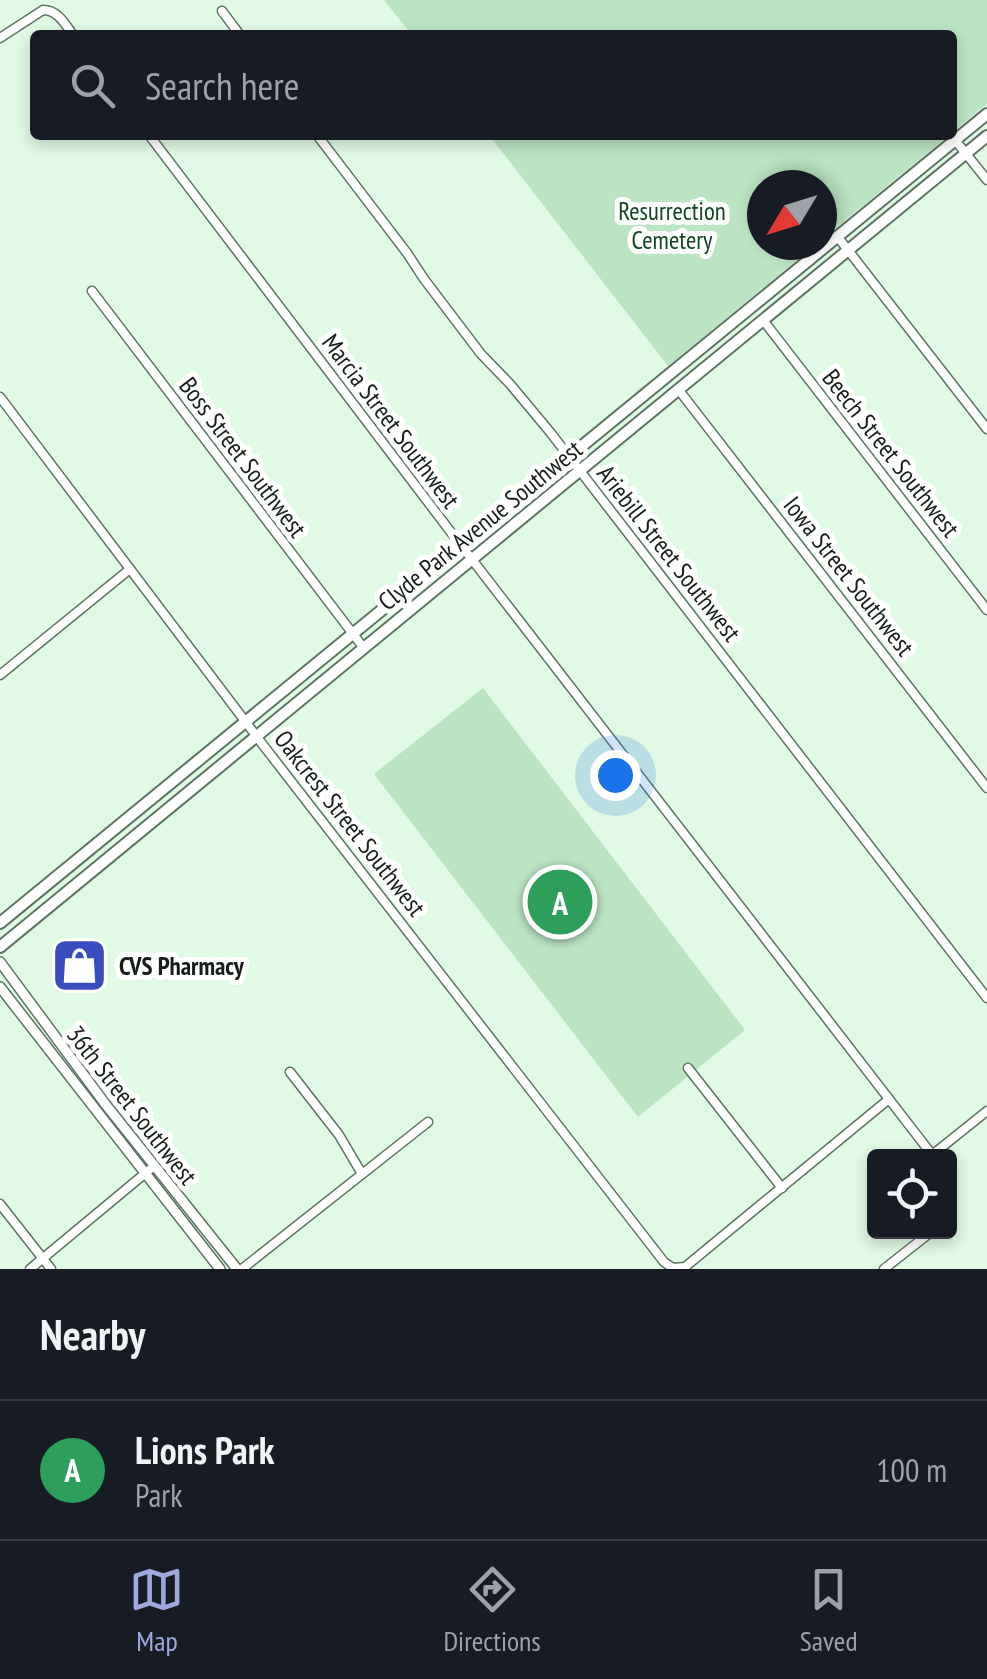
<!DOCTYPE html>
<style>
body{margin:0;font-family:"PT Sans Narrow",sans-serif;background:#20242c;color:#f1f3f6}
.controls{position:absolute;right:30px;bottom:30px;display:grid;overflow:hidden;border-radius:10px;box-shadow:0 5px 15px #0003}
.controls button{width:90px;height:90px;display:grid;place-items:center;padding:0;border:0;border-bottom:2px solid #363941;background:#171b24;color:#f1f3f6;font:50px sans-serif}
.compass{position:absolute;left:747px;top:170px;width:90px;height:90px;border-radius:50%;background:#171b24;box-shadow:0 5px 15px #0003;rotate:232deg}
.you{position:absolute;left:615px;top:775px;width:35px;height:35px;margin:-25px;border:8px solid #fff;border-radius:50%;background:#1a73e8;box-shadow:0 0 0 15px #1a73e833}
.badge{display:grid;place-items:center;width:65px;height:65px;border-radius:50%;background:#9ea8dd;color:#fff;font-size:32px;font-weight:700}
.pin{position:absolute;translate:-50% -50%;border:5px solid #fff;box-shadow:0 2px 10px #0006}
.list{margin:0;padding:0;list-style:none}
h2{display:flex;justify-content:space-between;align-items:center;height:130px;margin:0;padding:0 40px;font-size:42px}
h2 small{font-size:32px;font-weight:400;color:#9ea1a6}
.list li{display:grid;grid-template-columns:65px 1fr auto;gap:30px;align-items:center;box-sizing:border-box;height:140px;padding:0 40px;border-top:2px solid #363941}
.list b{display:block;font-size:38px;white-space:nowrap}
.list p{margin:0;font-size:32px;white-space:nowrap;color:#9ea1a6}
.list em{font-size:32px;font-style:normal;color:#9ea1a6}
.icon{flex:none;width:55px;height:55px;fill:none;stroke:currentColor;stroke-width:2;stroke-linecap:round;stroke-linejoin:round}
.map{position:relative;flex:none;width:987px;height:1269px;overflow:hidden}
.search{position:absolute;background:#171b24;box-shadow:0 5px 15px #0003;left:30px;right:30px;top:30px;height:110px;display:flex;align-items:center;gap:25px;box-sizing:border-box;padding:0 35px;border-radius:10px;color:#9ea1a6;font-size:38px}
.sheet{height:270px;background:#171b24}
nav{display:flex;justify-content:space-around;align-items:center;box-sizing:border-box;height:140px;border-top:2px solid #363941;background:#171b24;font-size:28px;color:#9ea1a6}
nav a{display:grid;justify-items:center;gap:5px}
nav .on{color:#9ea8dd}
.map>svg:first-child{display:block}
.green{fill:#bae4c2}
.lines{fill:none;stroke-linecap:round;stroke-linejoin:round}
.minor-casing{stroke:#5e7362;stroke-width:11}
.tertiary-casing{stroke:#5e7362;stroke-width:12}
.secondary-casing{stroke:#5e7362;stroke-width:14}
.minor{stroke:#fff;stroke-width:8}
.tertiary{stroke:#fff;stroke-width:9}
.secondary{stroke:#fff;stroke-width:10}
.labels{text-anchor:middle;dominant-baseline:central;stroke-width:10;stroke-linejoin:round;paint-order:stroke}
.park-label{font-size:25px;fill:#134523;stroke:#fff}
.street-label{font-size:25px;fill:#151e17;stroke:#fff}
.poi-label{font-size:25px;font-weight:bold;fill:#151e17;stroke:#fff;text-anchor:start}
</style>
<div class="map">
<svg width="987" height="1269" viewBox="0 0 987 1269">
<rect width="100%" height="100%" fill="#e1fae5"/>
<!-- green -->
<g class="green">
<polygon points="384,0 987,0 987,104 952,132 952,35 412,35"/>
<polygon points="489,135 949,135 822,239 822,185 762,185 762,245 815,245 668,366"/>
<polygon points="483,688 745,1030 638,1117 374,774"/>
</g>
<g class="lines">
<defs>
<g id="minor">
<polyline points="222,11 240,35"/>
<path d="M0 38 43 10C58 10 65 24 73 35"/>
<polyline points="149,135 450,531 933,1156"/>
<polyline points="317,135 407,253 424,279 481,354 510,384 550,432 987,998"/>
<polyline points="955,140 987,180"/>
<polyline points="837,236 987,429"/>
<polyline points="92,291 363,647"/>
<polyline points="763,320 987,610"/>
<polyline points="678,389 987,788"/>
<polyline points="0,397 263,745 664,1262 673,1268 685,1267 889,1099"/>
<polyline points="0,675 130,569"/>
<polyline points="688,1068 782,1188"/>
<polyline points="290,1072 339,1135 362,1174"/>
<polyline points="932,1155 987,1111"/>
<polyline points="950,1187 950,1201"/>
<polyline points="0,1204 51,1269"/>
<polyline points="30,1269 154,1166"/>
<polyline points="242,1269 428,1122"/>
<polyline points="884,1269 931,1232"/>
</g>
<g id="tertiary">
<polyline points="0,962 106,1105 237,1269"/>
<polyline points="0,987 220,1269"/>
</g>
<g id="secondary">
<polyline points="0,923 987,114"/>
<polyline points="0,947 987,136"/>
</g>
</defs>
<!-- minor casing -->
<use href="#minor" class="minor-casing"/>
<!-- tertiary casing -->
<use href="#tertiary" class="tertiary-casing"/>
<!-- secondary casing -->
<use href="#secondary" class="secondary-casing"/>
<!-- minor -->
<use href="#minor" class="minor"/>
<!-- tertiary -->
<use href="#tertiary" class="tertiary"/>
<!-- secondary -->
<use href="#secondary" class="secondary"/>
</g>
<!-- icons -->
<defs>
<symbol id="shop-square" viewBox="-11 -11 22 22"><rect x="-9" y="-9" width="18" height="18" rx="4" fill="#394dbf" stroke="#fff"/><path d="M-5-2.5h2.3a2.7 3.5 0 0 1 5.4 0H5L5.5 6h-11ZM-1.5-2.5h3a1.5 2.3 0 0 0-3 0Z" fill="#fff"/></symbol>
</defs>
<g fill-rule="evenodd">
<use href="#shop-square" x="48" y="934" width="63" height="63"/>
</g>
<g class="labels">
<!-- park labels -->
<g class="park-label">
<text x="672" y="211">Resurrection<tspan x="672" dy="29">Cemetery</tspan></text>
</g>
<!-- street labels -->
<g class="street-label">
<text transform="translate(391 421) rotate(53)">Marcia Street Southwest</text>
<text transform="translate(891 453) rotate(52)">Beech Street Southwest</text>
<text transform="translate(243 457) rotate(53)">Boss Street Southwest</text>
<text transform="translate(480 525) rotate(-39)">Clyde Park Avenue Southwest</text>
<text transform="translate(669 553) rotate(52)">Ariebill Street Southwest</text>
<text transform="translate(849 576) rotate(52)">Iowa Street Southwest</text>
<text transform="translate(350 823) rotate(52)">Oakcrest Street Southwest</text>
<text transform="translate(132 1105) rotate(52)">36th Street Southwest</text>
</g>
<!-- poi labels -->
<g class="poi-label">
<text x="119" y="966">CVS Pharmacy</text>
</g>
</g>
</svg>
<div class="controls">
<button><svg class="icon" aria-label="locate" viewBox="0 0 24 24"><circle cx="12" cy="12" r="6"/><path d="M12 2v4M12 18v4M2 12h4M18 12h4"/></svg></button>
</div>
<svg class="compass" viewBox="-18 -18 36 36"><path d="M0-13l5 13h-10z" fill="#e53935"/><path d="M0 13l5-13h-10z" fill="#9ea1a6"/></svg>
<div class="you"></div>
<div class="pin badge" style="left:560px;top:902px;background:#2e9e5b">A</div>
<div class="search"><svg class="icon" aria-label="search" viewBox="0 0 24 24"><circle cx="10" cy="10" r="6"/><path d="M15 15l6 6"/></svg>Search here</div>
</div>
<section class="sheet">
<h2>Nearby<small></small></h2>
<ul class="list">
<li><span class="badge" style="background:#2e9e5b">A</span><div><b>Lions Park</b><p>Park</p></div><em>100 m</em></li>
</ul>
</section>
<nav>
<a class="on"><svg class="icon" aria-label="map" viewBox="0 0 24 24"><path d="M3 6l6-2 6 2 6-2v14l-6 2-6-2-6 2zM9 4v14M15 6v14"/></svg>Map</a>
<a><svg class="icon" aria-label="directions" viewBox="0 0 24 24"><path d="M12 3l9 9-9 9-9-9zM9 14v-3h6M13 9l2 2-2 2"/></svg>Directions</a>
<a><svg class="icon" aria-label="saved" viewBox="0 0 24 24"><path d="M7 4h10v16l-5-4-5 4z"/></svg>Saved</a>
</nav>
